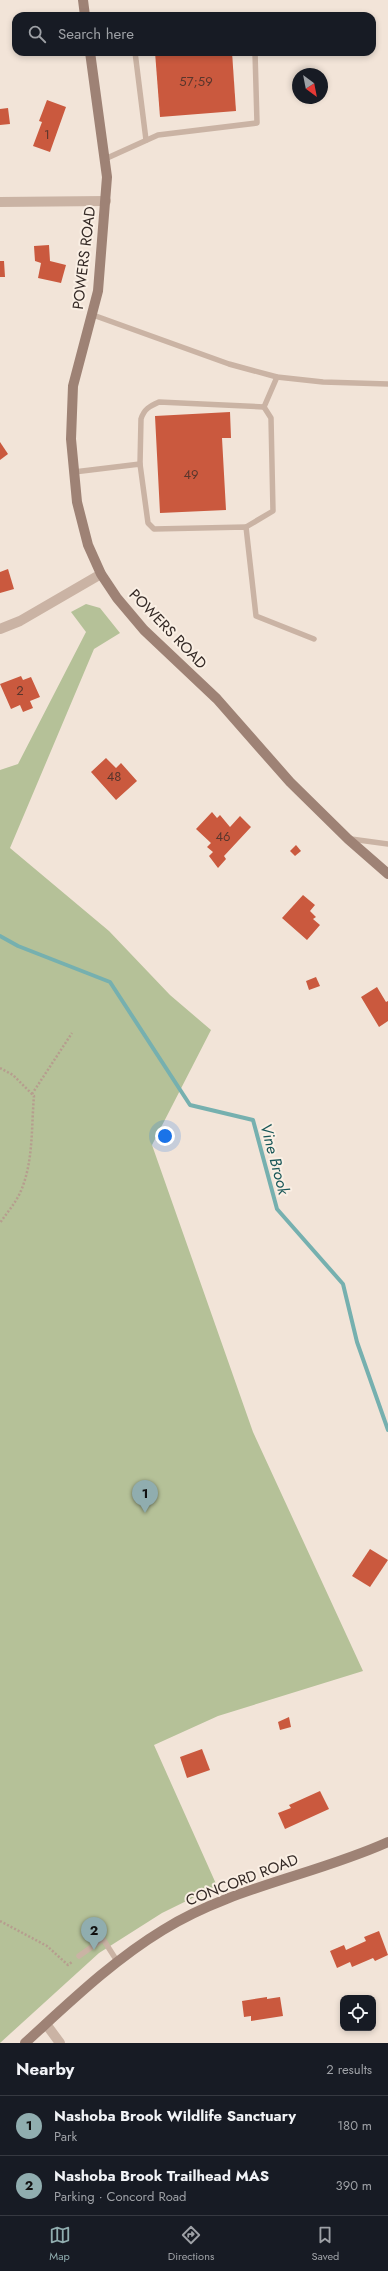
<!DOCTYPE html>
<meta charset="utf-8">
<style>
body{margin:0;font-family:Jost,sans-serif;background:#242831;color:#f1f3f6}
.controls{position:absolute;right:12px;bottom:12px;display:grid;overflow:hidden;border-radius:8px;box-shadow:0 2px 6px #0003}
.controls button{width:36px;height:36px;display:grid;place-items:center;padding:0;border:0;border-bottom:1px solid #363941;background:#171b24;color:#f1f3f6;font:20px sans-serif}
.compass{position:absolute;left:292px;top:68px;width:36px;height:36px;border-radius:50%;background:#171b24;box-shadow:0 2px 6px #0003;rotate:148deg}
.you{position:absolute;left:165px;top:1136px;width:14px;height:14px;margin:-10px;border:3px solid #fff;border-radius:50%;background:#1a73e8;box-shadow:0 0 0 6px #1a73e833}
.badge{display:grid;place-items:center;width:26px;height:26px;border-radius:50%;background:#90adaf;color:#111;font-size:13px;font-weight:700}
.pin{position:absolute;translate:-50% -33px;filter:drop-shadow(0 1px 2px #0008)}
.pin::after{content:'';position:absolute;top:21px;width:14px;height:12px;background:inherit;clip-path:polygon(0 0,100% 0,50% 100%)}
.list{margin:0;padding:0;list-style:none}
h2{display:flex;justify-content:space-between;align-items:center;height:52px;margin:0;padding:0 16px;font-size:17px}
h2 small{font-size:13px;font-weight:400;color:#9ea1a6}
.list li{display:grid;grid-template-columns:26px 1fr auto;gap:12px;align-items:center;box-sizing:border-box;height:60px;padding:0 16px;border-top:1px solid #363941}
.list b{display:block;font-size:15px;white-space:nowrap}
.list p{margin:0;font-size:13px;white-space:nowrap;color:#9ea1a6}
.list em{font-size:13px;font-style:normal;color:#9ea1a6}
.icon{flex:none;width:22px;height:22px;fill:none;stroke:currentColor;stroke-width:2;stroke-linecap:round;stroke-linejoin:round}
.map{position:relative;flex:none;width:388px;height:2043px;overflow:hidden}
.search{position:absolute;background:#171b24;box-shadow:0 2px 6px #0003;left:12px;right:12px;top:12px;height:44px;display:flex;align-items:center;gap:10px;box-sizing:border-box;padding:0 14px;border-radius:12px;color:#9ea1a6;font-size:15px}
.sheet{height:172px;background:#171b24}
nav{display:flex;justify-content:space-around;align-items:center;box-sizing:border-box;height:56px;border-top:1px solid #363941;background:#171b24;font-size:11px;color:#9ea1a6}
nav a{display:grid;justify-items:center;gap:2px}
nav .on{color:#90adaf}
.map>svg:first-child{display:block}
.green{fill:#b5c198}
.lines{fill:none;stroke-linecap:round;stroke-linejoin:round}
.stream{stroke:#76b0af;stroke-width:4}
.building{fill:#ca593e}
.path{stroke:#b69d8e;stroke-width:2.5;stroke-dasharray:2 2;stroke-linecap:butt}
.lane{stroke:#cab3a4;stroke-width:5.5}
.street{stroke:#cab3a4;stroke-width:10}
.secondary{stroke:#9e8275;stroke-width:10}
.labels{text-anchor:middle;dominant-baseline:central;stroke-width:4;stroke-linejoin:round;paint-order:stroke}
.number-label{font-size:13px;fill:#5a362c}
.street-label{font-size:15px;fill:#352a26;stroke:#faefe4}
.water-label{font-size:16px;font-style:italic;fill:#1a5758;stroke:#faefe4}
</style>
<div class="map">
<svg width="388" height="2043" viewBox="0 0 388 2043">
<rect width="100%" height="100%" fill="#f2e4d8"/>
<!-- green -->
<polygon class="green" points="86,604 100,608 120,633 94,649 10,848 109,931 170,995 211,1030 152,1145 253,1432 363,1671 218,1716 154,1745 217,1886 162,1913 99,1953 0,2043 0,770 18,764 86,632 71,612"/>
<g class="lines">
<!-- stream -->
<polyline class="stream" points="0,936 18,946 110,982 190,1105 253,1120 277,1209 343,1284 357,1342 388,1430"/>
</g>
<!-- building -->
<g class="building">
<polygon points="155,52 232,52 236,111 160,117"/>
<polygon points="47,100 66,107 50,152 33,146 42,122 39,121"/>
<polygon points="8,108 10,124 0,125 0,109"/>
<polygon points="49,245 50,261 66,265 61,283 38,278 41,263 35,261 34,246"/>
<polygon points="0,261 4,261 5,277 0,277"/>
<polygon points="230,412 231,438 222,438 226,510 160,513 155,416"/>
<polygon points="0,442 8,454 0,460"/>
<polygon points="8,569 14,589 0,593 0,572"/>
<polygon points="21,676 23,680 31,677 40,697 30,701 33,708 23,712 20,705 11,709 0,684"/>
<polygon points="106,758 116,768 121,763 137,781 116,800 91,772"/>
<polygon points="212,812 217,818 220,815 230,827 240,816 251,827 224,856 226,859 218,868 209,856 213,852 207,847 211,843 196,829"/>
<polygon points="296,845 301,851 295,856 290,851"/>
<polygon points="303,895 315,905 310,911 316,917 313,919 320,925 307,940 282,918"/>
<polygon points="316,977 320,986 309,990 306,981"/>
<polygon points="377,987 386,1002 388,1001 388,1021 379,1027 361,997"/>
<polygon points="370,1549 388,1560 370,1587 352,1576"/>
<polygon points="289,1717 291,1727 280,1730 278,1722"/>
<polygon points="202,1749 210,1770 187,1778 180,1757"/>
<polygon points="320,1791 329,1809 285,1829 278,1813 291,1808 289,1805"/>
<polygon points="379,1931 388,1955 375,1961 373,1958 352,1967 350,1962 337,1968 330,1951 344,1945 346,1950 366,1941 364,1937"/>
<polygon points="267,1997 267,1999 280,1997 283,2016 251,2021 251,2016 244,2017 242,2001"/>
</g>
<g class="lines">
<!-- path -->
<g class="path">
<path d="M0 1068 13 1075 34 1096C31 1129 34 1166 18 1197 13 1206 6 1214 0 1223"/>
<polyline points="32,1094 72,1033"/>
<polyline points="0,1921 47,1946 68,1965 72,1962"/>
</g>
<!-- lane -->
<g class="lane">
<polyline points="85,14 94,16"/>
<polyline points="135,52 146,140"/>
<polyline points="105,159 158,135 257,123 255,52"/>
<polyline points="93,315 229,364 277,377 323,382 388,384"/>
<path d="M140 464 141 419C144 409 150 406 159 402L264 407 277 377"/>
<polyline points="74,472 140,464 148,523 154,529 246,527 256,616 314,639"/>
<polyline points="246,527 273,511 271,418 264,407"/>
<polyline points="351,839 388,844"/>
<polyline points="79,1956 103,1939 117,1961"/>
</g>
<!-- street -->
<g class="street">
<polyline points="0,202 106,201"/>
<polyline points="0,629 20,621 101,574"/>
<polyline points="46,2024 60,2043"/>
</g>
<!-- secondary -->
<g class="secondary">
<polyline points="83,0 85,16"/>
<polyline points="90,52 107,177 98,291 73,386 71,439 77,502 88,545 101,574 117,598 144,630 217,699 290,782 348,839 388,874"/>
<path d="M25 2043C69 2003 112 1961 163 1930 232 1887 315 1875 388 1842"/>
</g>
</g>
<g class="labels">
<!-- number labels -->
<g class="number-label">
<text x="196" y="81">57;59</text>
<text x="47" y="134">1</text>
<text x="191" y="474">49</text>
<text x="20" y="690">2</text>
<text x="114" y="776">48</text>
<text x="223" y="836">46</text>
</g>
<!-- street labels -->
<g class="street-label">
<text transform="translate(84 258) rotate(-83)">POWERS ROAD</text>
<text transform="translate(168 629) rotate(46)">POWERS ROAD</text>
<text transform="translate(242 1880) rotate(-21)">CONCORD ROAD</text>
</g>
<!-- water labels -->
<g class="water-label">
<text transform="translate(275 1159) rotate(75)">Vine Brook</text>
</g>
</g>
</svg>
<div class="controls">
<button><svg class="icon" aria-label="locate" viewBox="0 0 24 24"><circle cx="12" cy="12" r="6"/><path d="M12 2v4M12 18v4M2 12h4M18 12h4"/></svg></button>
</div>
<svg class="compass" viewBox="-18 -18 36 36"><path d="M0-13l5 13h-10z" fill="#e53935"/><path d="M0 13l5-13h-10z" fill="#9ea1a6"/></svg>
<div class="you"></div>
<div class="pin badge" style="left:145px;top:1513px">1</div>
<div class="pin badge" style="left:94px;top:1950px">2</div>
<div class="search"><svg class="icon" aria-label="search" viewBox="0 0 24 24"><circle cx="10" cy="10" r="6"/><path d="M15 15l6 6"/></svg>Search here</div>
</div>
<section class="sheet">
<h2>Nearby<small>2 results</small></h2>
<ul class="list">
<li><span class="badge">1</span><div><b>Nashoba Brook Wildlife Sanctuary</b><p>Park</p></div><em>180 m</em></li>
<li><span class="badge">2</span><div><b>Nashoba Brook Trailhead MAS</b><p>Parking · Concord Road</p></div><em>390 m</em></li>
</ul>
</section>
<nav>
<a class="on"><svg class="icon" aria-label="map" viewBox="0 0 24 24"><path d="M3 6l6-2 6 2 6-2v14l-6 2-6-2-6 2zM9 4v14M15 6v14"/></svg>Map</a>
<a><svg class="icon" aria-label="directions" viewBox="0 0 24 24"><path d="M12 3l9 9-9 9-9-9zM9 14v-3h6M13 9l2 2-2 2"/></svg>Directions</a>
<a><svg class="icon" aria-label="saved" viewBox="0 0 24 24"><path d="M7 4h10v16l-5-4-5 4z"/></svg>Saved</a>
</nav>
